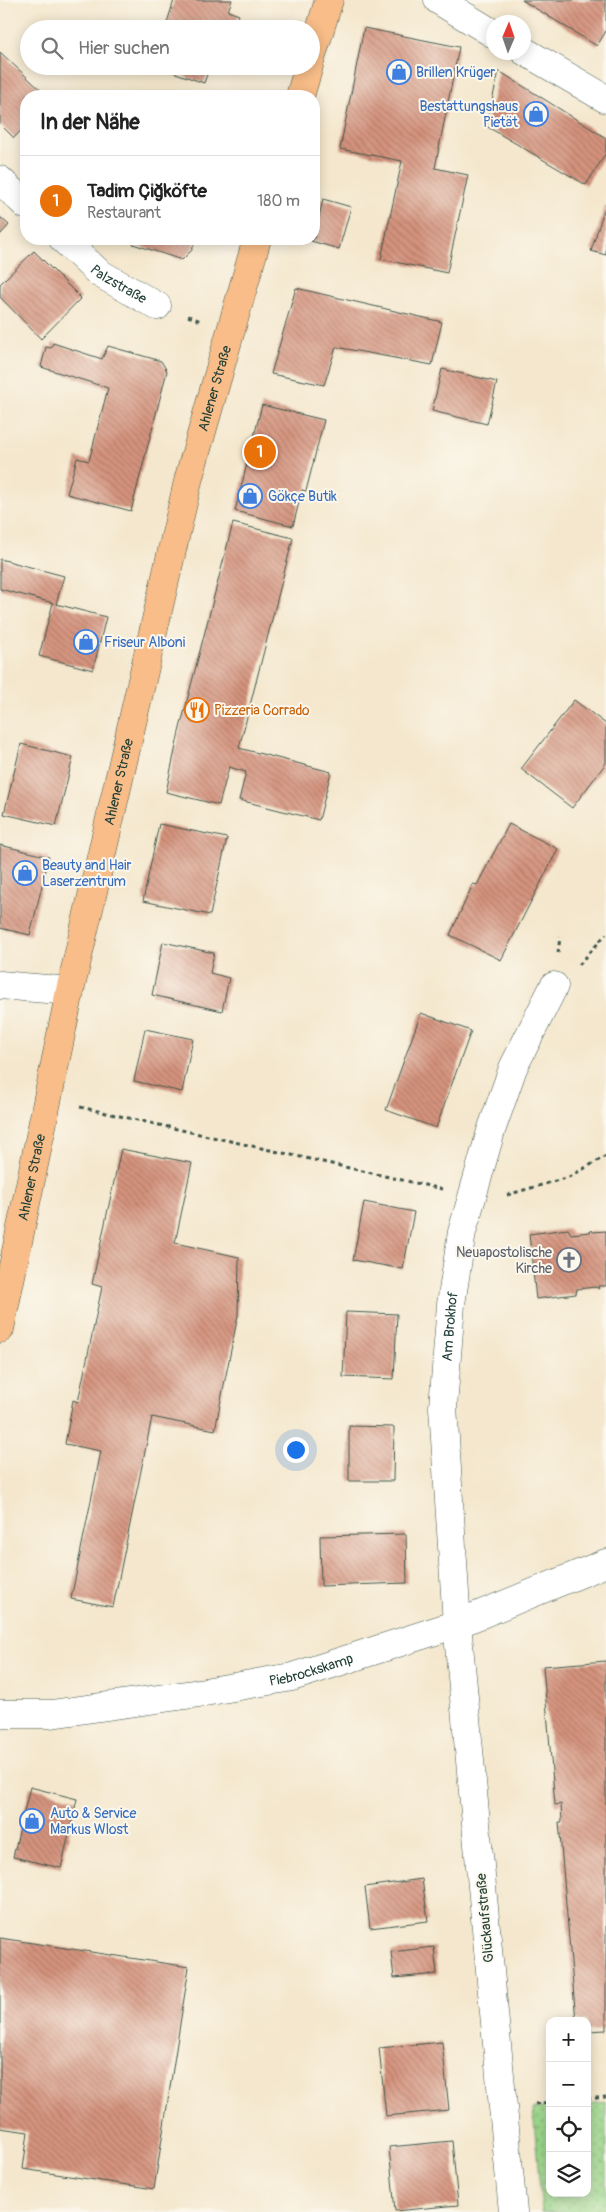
<!DOCTYPE html>
<html lang="de">
<meta charset="utf-8">
<style>
body{margin:0;font-family:Pangolin,sans-serif;background:#f2f2f2;color:#222}
.controls{position:absolute;right:15px;bottom:15px;display:grid;overflow:hidden;border-radius:10px;box-shadow:0 2px 12px #0003}
.controls button{width:45px;height:45px;display:grid;place-items:center;padding:0;border:0;border-bottom:1px solid #e0e0e0;background:#fff;color:#222;font:25px sans-serif}
.compass{position:absolute;left:486px;top:15px;width:45px;height:45px;border-radius:50%;background:#fff;box-shadow:0 2px 12px #0003;rotate:2deg}
.you{position:absolute;left:295px;top:1449px;width:18px;height:18px;margin:-12px;border:4px solid #fff;border-radius:50%;background:#1a73e8;box-shadow:0 0 0 8px #1a73e833}
.badge{display:grid;place-items:center;width:32px;height:32px;border-radius:50%;background:#b45309;color:#fff;font-size:16px;font-weight:700}
.pin{position:absolute;translate:-50% -50%;border:2px solid #fff;box-shadow:0 1px 5px #0006}
.list{margin:0;padding:0;list-style:none}
h2{display:flex;justify-content:space-between;align-items:center;height:65px;margin:0;padding:0 20px;font-size:21px}
h2 small{font-size:16px;font-weight:400;color:#767676}
.list li{display:grid;grid-template-columns:32px 1fr auto;gap:15px;align-items:center;box-sizing:border-box;height:90px;padding:0 20px;border-top:1px solid #e0e0e0}
.list b{display:block;font-size:19px;white-space:nowrap}
.list p{margin:0;font-size:16px;white-space:nowrap;color:#767676}
.list em{font-size:16px;font-style:normal;color:#767676}
.icon{flex:none;width:28px;height:28px;fill:none;stroke:currentColor;stroke-width:2;stroke-linecap:round;stroke-linejoin:round}
.map{position:relative;flex:none;width:606px;height:2212px;overflow:hidden}
.search{position:absolute;background:#fff;box-shadow:0 2px 12px #0003;left:20px;top:20px;width:300px;height:55px;display:flex;align-items:center;gap:12px;box-sizing:border-box;padding:0 18px;border-radius:28px;color:#767676;font-size:19px}
.panel{position:absolute;background:#fff;box-shadow:0 2px 12px #0003;left:20px;top:90px;width:300px;height:155px;border-radius:20px}
.map>svg:first-child{display:block}
.grass{fill:url(#grass-dots);stroke:#5c895e}
.building{fill:url(#building-back-hatch)}
.lines{fill:none;stroke-linecap:round;stroke-linejoin:round}
.minor-casing{stroke:#3f564b;stroke-width:29}
.major-casing{stroke:#3f564b;stroke-width:29}
.path{stroke:#3f564b;stroke-width:3;stroke-dasharray:4 4;stroke-linecap:butt}
.minor{stroke:#fff;stroke-width:28}
.major{stroke:#f8bd88;stroke-width:28}
.labels{text-anchor:middle;dominant-baseline:central;stroke-width:4;stroke-linejoin:round;paint-order:stroke}
.shop-label{font-size:14px;fill:#366cbe;stroke:#fbf7ec;text-anchor:start}
.street-label{font-size:14px;fill:#1f3d34;stroke:#fbf7ec}
.food-label{font-size:14px;fill:#c56008;stroke:#fbf7ec;text-anchor:start}
.worship-label{font-size:14px;fill:#5b616d;stroke:#fbf7ec;text-anchor:end}
</style>
<div class="map">
<svg width="606" height="2212" viewBox="0 0 606 2212">
<defs>
<pattern id="grass-dots" width="8" height="8" patternUnits="userSpaceOnUse" patternTransform="scale(1.25)"><rect width="8" height="8" fill="#9ad589"/><path d="M2 2h.1M6 6h.1" fill="none" stroke="#7dae71" stroke-width="1.8" stroke-linecap="round"/></pattern>
<pattern id="building-back-hatch" width="6" height="6" patternUnits="userSpaceOnUse" patternTransform="scale(1.25)"><rect width="6" height="6" fill="#d5937d"/><path d="M-1 5l2 2M0 0l6 6M5-1l2 2" fill="none" stroke="#ac7967"/></pattern>
</defs>
<rect width="100%" height="100%" fill="#fbf7ec"/>
<filter id="ink" filterUnits="userSpaceOnUse"><feTurbulence type="fractalNoise" baseFrequency=".02" numOctaves="2"/><feDisplacementMap in="SourceGraphic" scale="10" xChannelSelector="R" yChannelSelector="G"/><feConvolveMatrix kernelMatrix="1 2 1 2 8 2 1 2 1" color-interpolation-filters="sRGB"/></filter>
<filter id="wash" filterUnits="userSpaceOnUse"><feTurbulence type="fractalNoise" baseFrequency=".0096" numOctaves="4" result="noise"/><feDisplacementMap in="SourceGraphic" scale="20" xChannelSelector="R" yChannelSelector="G"/><feGaussianBlur stdDeviation="1.12" result="paint"/><feColorMatrix in="noise" values="0 0 0 0 0 0 0 0 0 0 0 0 0 0 0 0 0 1.4 0 .05"/><feComposite in="paint" operator="in"/></filter>
<g filter="url(#wash)">
<rect width="100%" height="100%" fill="#f4e7cd"/>
<!-- grass -->
<polygon class="grass" points="606,2102 606,2212 542,2212 533,2109 550,2107 550,2193 587,2193 587,2104"/>
<g id="blocks">
<!-- building -->
<g class="building">
<polygon points="174,0 232,0 228,11 239,15 234,29 165,29"/>
<polygon points="522,0 606,0 606,31 597,46"/>
<polygon points="364,28 459,47 435,168 468,175 447,273 381,259 402,161 340,149"/>
<polygon points="0,52 47,96 26,96 26,125 14,138 0,124"/>
<polygon points="156,66 210,66 204,83"/>
<polygon points="499,71 606,138 606,153 586,185 486,126"/>
<polygon points="323,199 351,207 339,249 311,241 314,239"/>
<polygon points="606,204 606,255 591,251"/>
<polygon points="0,217 9,225 0,235"/>
<polygon points="135,239 196,239 192,250 182,260 133,244"/>
<polygon points="34,251 81,298 41,339 0,297 0,284"/>
<polygon points="296,288 442,322 432,365 336,347 324,385 271,374"/>
<polygon points="53,343 102,359 108,346 161,361 167,371 131,511 67,494 77,458 89,461 108,388 41,367 46,347 51,348"/>
<polygon points="442,369 497,382 487,424 432,411"/>
<polygon points="262,405 324,420 306,491 302,490 293,526 235,511"/>
<polygon points="233,523 293,538 239,748 331,772 319,820 239,800 246,772 229,767 219,805 166,792 179,732"/>
<polygon points="0,559 64,576 56,604 106,617 93,670 39,656 53,603 0,589"/>
<polygon points="574,700 606,724 606,763 572,808 521,769"/>
<polygon points="21,744 73,757 56,826 4,814"/>
<polygon points="159,824 227,838 210,915 143,901"/>
<polygon points="509,824 558,849 501,960 450,935 473,884 477,885"/>
<polygon points="0,845 49,857 30,935 0,928"/>
<polygon points="163,942 214,953 210,973 229,978 222,1011 152,995"/>
<polygon points="421,1013 471,1031 436,1128 386,1110"/>
<polygon points="145,1029 193,1039 182,1092 134,1081"/>
<polygon points="121,1149 192,1163 175,1243 239,1257 238,1315 215,1430 152,1417 113,1607 71,1599 101,1451 65,1444 73,1400 78,1402 102,1287 92,1284"/>
<polygon points="364,1202 414,1212 403,1269 353,1260"/>
<polygon points="568,1229 571,1234 590,1232 592,1230 593,1232 606,1231 606,1286 598,1286 599,1289 596,1287 577,1289 576,1294 536,1299 529,1234"/>
<polygon points="346,1312 397,1314 394,1379 343,1377"/>
<polygon points="349,1426 394,1427 393,1481 349,1481"/>
<polygon points="406,1534 407,1583 321,1586 320,1536"/>
<polygon points="606,1661 606,2030 587,2031 587,2021 576,2021 559,1822 562,1822 561,1804 555,1805 543,1666"/>
<polygon points="30,1787 77,1799 61,1868 13,1857"/>
<polygon points="422,1879 428,1921 370,1928 365,1887"/>
<polygon points="0,1938 189,1967 154,2189 23,2169 28,2132 0,2128"/>
<polygon points="434,1947 437,1974 394,1978 391,1952"/>
<polygon points="442,2042 449,2110 386,2116 379,2048"/>
<polygon points="452,2141 458,2205 395,2211 389,2147"/>
</g>
</g>
</g>
<g filter="url(#ink)">
<use href="#blocks" fill-opacity="0" stroke="#3f564b" stroke-width="1"/>
<g class="lines">
<defs>
<g id="minor">
<polyline points="438,0 494,34"/>
<polyline points="524,51 606,99"/>
<polyline points="0,180 26,205"/>
<path id="s1" d="M63 239 99 273 157 306"/>
<polyline points="0,985 70,991"/>
<path id="s2" d="M0 1714H51L193 1694 292 1677 457 1624 606 1563"/>
<path id="s3" d="M513 2212 457 1624 443 1407 451 1304 462 1232 491 1131 513 1068 554 986"/>
</g>
<g id="major">
<polyline points="311,59 329,0"/>
<polyline points="300,96 309,66"/>
<path id="s4" d="M0 1329 70 991 189 477 257 239"/>
</g>
</defs>
<!-- minor casing -->
<use href="#minor" class="minor-casing"/>
<!-- major casing -->
<use href="#major" class="major-casing"/>
<!-- path -->
<g class="path">
<polyline points="188,316 201,321"/>
<polyline points="558,953 560,937"/>
<polyline points="579,965 606,934"/>
<polyline points="80,1107 442,1189"/>
<polyline points="507,1195 569,1177 606,1156"/>
<polyline points="587,2099 606,2097"/>
<polyline points="535,2104 550,2102"/>
</g>
<!-- minor -->
<use href="#minor" class="minor"/>
<!-- major -->
<use href="#major" class="major"/>
</g>
</g>
<!-- icons -->
<defs>
<symbol id="shop-ring" viewBox="-11 -11 22 22"><circle r="9.5" fill="#fbf7ec" stroke="#3f7fe0" stroke-width="1.5"/><path d="M-5-2.5h2.3a2.7 3.5 0 0 1 5.4 0H5L5.5 6h-11ZM-1.5-2.5h3a1.5 2.3 0 0 0-3 0Z" fill="#3f7fe0"/></symbol>
<symbol id="restaurant-ring" viewBox="-11 -11 22 22"><circle r="9.5" fill="#fbf7ec" stroke="#e8710a" stroke-width="1.5"/><path d="M-5-6h1v4h1v-4h1v4h1v-4h1v5L-1.5 .5V6h-2V.5L-5-1ZM5-6V6H3V1.5H1.5Q1.5-4 5-6Z" fill="#e8710a"/></symbol>
<symbol id="church-ring" viewBox="-11 -11 22 22"><circle r="9.5" fill="#fbf7ec" stroke="#6b7280" stroke-width="1.5"/><path d="M-1.2-6h2.4v3.5h3.3v2.4h-3.3V6h-2.4V-.1h-3.3v-2.4h3.3Z" fill="#6b7280"/></symbol>
</defs>
<g fill-rule="evenodd">
<use href="#shop-ring" x="385" y="58" width="28" height="28"/>
<use href="#shop-ring" x="522" y="100" width="28" height="28"/>
<use href="#shop-ring" x="236" y="482" width="28" height="28"/>
<use href="#shop-ring" x="72" y="628" width="28" height="28"/>
<use href="#restaurant-ring" x="183" y="696" width="28" height="28"/>
<use href="#shop-ring" x="11" y="859" width="28" height="28"/>
<use href="#church-ring" x="555" y="1246" width="28" height="28"/>
<use href="#shop-ring" x="18" y="1807" width="28" height="28"/>
</g>
<g class="labels">
<!-- shop labels -->
<g class="shop-label">
<text x="416" y="72">Brillen Krüger</text>
<text x="518" y="106" text-anchor="end">Bestattungshaus<tspan x="518" dy="16">Pietät</tspan></text>
<text x="268" y="496">Gökçe Butik</text>
<text x="104" y="642">Friseur Alboni</text>
<text x="42" y="865">Beauty and Hair<tspan x="42" dy="16">Laserzentrum</tspan></text>
<text x="50" y="1813">Auto &amp; Service<tspan x="50" dy="16">Markus Wlost</tspan></text>
</g>
<!-- street labels -->
<g class="street-label">
<text stroke="none"><textPath href="#s1" startOffset="72">Palzstraße</textPath></text>
<text stroke="none"><textPath href="#s4" startOffset="965">Ahlener Straße</textPath></text>
<text stroke="none"><textPath href="#s4" startOffset="560">Ahlener Straße</textPath></text>
<text stroke="none"><textPath href="#s4" startOffset="155">Ahlener Straße</textPath></text>
<text stroke="none"><textPath href="#s3" startOffset="889">Am Brokhof</textPath></text>
<text stroke="none"><textPath href="#s2" startOffset="315">Piebrockskamp</textPath></text>
<text transform="translate(485 1918) rotate(-95)">Glückaufstraße</text>
</g>
<!-- food labels -->
<g class="food-label">
<text x="214" y="710">Pizzeria Corrado</text>
</g>
<!-- worship labels -->
<g class="worship-label">
<text x="552" y="1252">Neuapostolische<tspan x="552" dy="16">Kirche</tspan></text>
</g>
</g>
</svg>
<div class="controls">
<button>+</button>
<button>−</button>
<button><svg class="icon" aria-label="locate" viewBox="0 0 24 24"><circle cx="12" cy="12" r="6"/><path d="M12 2v4M12 18v4M2 12h4M18 12h4"/></svg></button>
<button><svg class="icon" aria-label="layers" viewBox="0 0 24 24"><path d="M12 4l9 5-9 5-9-5zM3 14l9 5 9-5"/></svg></button>
</div>
<svg class="compass" viewBox="-18 -18 36 36"><path d="M0-13l5 13h-10z" fill="#e53935"/><path d="M0 13l5-13h-10z" fill="#767676"/></svg>
<div class="you"></div>
<div class="pin badge" style="left:260px;top:452px;background:#e8710a">1</div>
<div class="search"><svg class="icon" aria-label="search" viewBox="0 0 24 24"><circle cx="10" cy="10" r="6"/><path d="M15 15l6 6"/></svg>Hier suchen</div>
<section class="panel">
<h2>In der Nähe<small></small></h2>
<ul class="list">
<li><span class="badge" style="background:#e8710a">1</span><div><b>Tadim Çiğköfte</b><p>Restaurant</p></div><em>180 m</em></li>
</ul>
</section>
</div>
